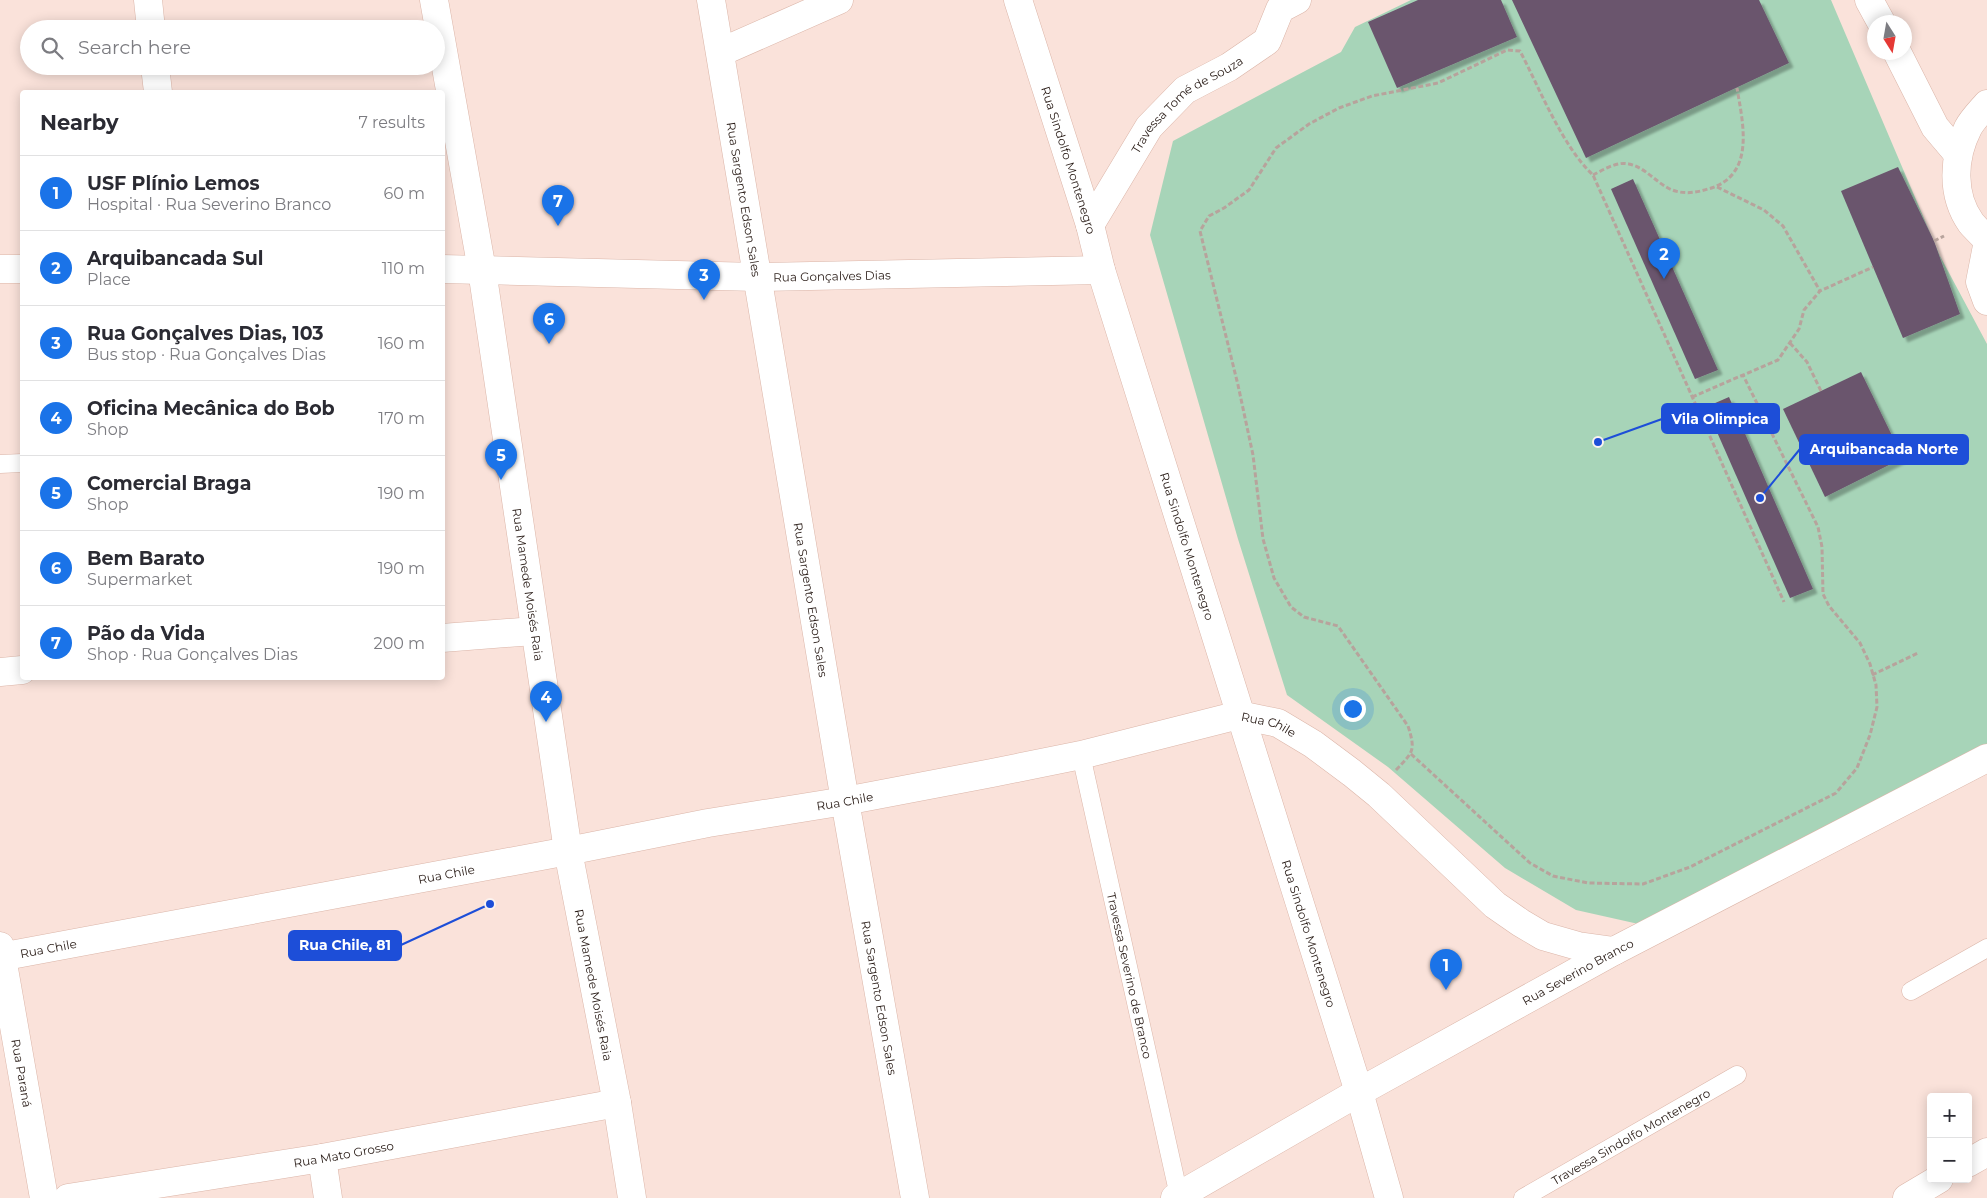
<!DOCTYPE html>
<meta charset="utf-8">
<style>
body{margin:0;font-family:Montserrat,sans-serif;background:#f2f2f3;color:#2b2b33}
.controls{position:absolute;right:15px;bottom:15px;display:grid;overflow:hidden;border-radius:5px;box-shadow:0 2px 12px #0003}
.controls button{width:45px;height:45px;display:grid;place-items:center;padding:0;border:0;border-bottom:1px solid #e1e1e2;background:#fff;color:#2b2b33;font:25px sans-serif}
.compass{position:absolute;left:1867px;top:15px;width:45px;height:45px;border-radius:50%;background:#fff;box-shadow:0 2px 12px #0003;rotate:169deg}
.you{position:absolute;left:1352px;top:708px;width:18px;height:18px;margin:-12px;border:4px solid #fff;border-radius:50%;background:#1a73e8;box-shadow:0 0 0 8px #1a73e833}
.badge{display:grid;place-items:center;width:32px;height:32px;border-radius:50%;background:#1a73e8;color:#fff;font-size:16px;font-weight:700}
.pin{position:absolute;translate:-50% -41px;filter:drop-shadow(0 1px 2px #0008)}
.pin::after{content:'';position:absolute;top:26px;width:18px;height:15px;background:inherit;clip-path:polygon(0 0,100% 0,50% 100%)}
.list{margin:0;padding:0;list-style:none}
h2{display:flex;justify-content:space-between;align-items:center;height:65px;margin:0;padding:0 20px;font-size:21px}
h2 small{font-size:16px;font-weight:400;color:#7c7c81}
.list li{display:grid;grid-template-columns:32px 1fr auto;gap:15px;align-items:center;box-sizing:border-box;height:75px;padding:0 20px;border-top:1px solid #e1e1e2}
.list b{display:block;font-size:19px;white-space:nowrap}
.list p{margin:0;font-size:16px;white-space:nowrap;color:#7c7c81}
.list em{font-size:16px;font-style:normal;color:#7c7c81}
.icon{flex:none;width:28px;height:28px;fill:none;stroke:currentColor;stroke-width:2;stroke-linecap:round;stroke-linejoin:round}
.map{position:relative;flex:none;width:1987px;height:1198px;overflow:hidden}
.search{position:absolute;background:#fff;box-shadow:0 2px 12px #0003;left:20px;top:20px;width:425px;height:55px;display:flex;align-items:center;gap:12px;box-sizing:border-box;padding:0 18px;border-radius:28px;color:#7c7c81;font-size:19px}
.panel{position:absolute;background:#fff;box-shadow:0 2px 12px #0003;left:20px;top:90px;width:425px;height:590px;border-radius:5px}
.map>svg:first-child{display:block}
.green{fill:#a7d4b8}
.building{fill:#6a546d;filter:url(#shadow)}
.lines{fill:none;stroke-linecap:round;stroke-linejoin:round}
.service-casing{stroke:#dbb5a8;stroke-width:19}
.minor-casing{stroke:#dbb5a8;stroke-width:29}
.tertiary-casing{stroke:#dbb5a8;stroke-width:29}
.secondary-casing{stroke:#dbb5a8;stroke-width:29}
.path{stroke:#b7a39c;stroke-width:3;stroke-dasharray:5 2.5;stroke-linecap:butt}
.service{stroke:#fff;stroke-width:18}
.minor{stroke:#fff;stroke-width:28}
.tertiary{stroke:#fff;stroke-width:28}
.secondary{stroke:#fff;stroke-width:28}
.labels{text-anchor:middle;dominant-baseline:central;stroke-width:5;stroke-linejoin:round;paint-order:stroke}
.street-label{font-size:12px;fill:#291c17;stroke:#fbf3f0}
.leader{fill:none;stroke:#1d4ed8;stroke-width:2}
.callout-dot{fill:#1d4ed8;stroke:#fbf3f0;stroke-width:2}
.callout{fill:#1d4ed8;stroke:#1d4ed8;stroke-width:2}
.callout-label{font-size:14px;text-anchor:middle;font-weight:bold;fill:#fff}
</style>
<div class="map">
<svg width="1987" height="1198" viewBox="0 0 1987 1198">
<defs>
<filter id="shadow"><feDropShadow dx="4.5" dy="4.5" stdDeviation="1" flood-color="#0004"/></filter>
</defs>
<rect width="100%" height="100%" fill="#fae2da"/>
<!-- green -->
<polygon class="green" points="1411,0 1831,0 1940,256 1987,344 1987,745 1643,925 1576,910 1505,868 1388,767 1287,695 1238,539 1150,235 1173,141 1341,52 1355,27"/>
<!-- building -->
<g class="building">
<polygon points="1418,0 1501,0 1517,37 1397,88 1368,22"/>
<polygon points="1512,0 1759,0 1789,63 1586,158"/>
<polygon points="1898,167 1934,241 1960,314 1903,338 1841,191"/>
<polygon points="1633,179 1718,370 1695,379 1611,189"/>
<polygon points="1861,372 1903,458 1825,497 1783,409"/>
<polygon points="1729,397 1813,589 1790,598 1706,407"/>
</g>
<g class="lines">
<defs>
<g id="service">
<polyline points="0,464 22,463"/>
<path id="s1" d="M1081 755 1179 1196"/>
<polyline points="1911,991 1987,948"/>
<path id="s2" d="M1523 1198 1737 1075"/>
</g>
<g id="minor">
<polyline points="148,0 151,29"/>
<path id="s3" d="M1018 0 1090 225 1101 270 1359 1092 1389 1198"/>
<polyline points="1869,0 1881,22"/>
<polyline points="721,52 839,0"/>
<polyline points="1897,52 1935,127 1957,153"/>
<polyline points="155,66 158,92"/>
<path d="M1987 104C1981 111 1972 120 1968 128 1953 157 1951 195 1971 223 1976 229 1982 234 1987 240"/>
<path id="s4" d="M1090 225 1149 127 1185 90 1229 67 1267 41 1280 9 1297 0"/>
<polyline points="1987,246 1980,282 1987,301"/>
<path id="s5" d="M482 270 757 277 1101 270"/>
<polyline points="442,638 534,631"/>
<polyline points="0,672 22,670"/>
<path id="s6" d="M0 946 44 1198"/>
<path id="s7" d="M0 957 568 851 708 823 845 801 992 773 1081 755 1239 715 1278 723 1313 744 1352 773 1379 795 1495 905 1521 923 1543 936 1578 946 1614 951"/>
<polyline points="322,1158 328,1198"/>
<polyline points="1968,1163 1987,1152"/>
<path id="s8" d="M68 1198 322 1158 617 1103"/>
<path id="s9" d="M1175 1198 1359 1092 1614 951 1987 758"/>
<polyline points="1907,1198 1939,1179"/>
</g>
<g id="tertiary">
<polyline points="0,269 22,269"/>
<polyline points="442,269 482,270"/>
</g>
<g id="secondary">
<path id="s10" d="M434 0 482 270 568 851 617 1103 632 1198"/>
<path id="s11" d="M711 0 845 801 915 1198"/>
</g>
</defs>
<!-- service casing -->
<use href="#service" class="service-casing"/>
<!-- minor casing -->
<use href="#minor" class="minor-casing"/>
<!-- tertiary casing -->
<use href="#tertiary" class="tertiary-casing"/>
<!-- secondary casing -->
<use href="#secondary" class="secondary-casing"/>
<!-- path -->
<g class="path">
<path d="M1593 175C1603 170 1617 161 1629 164 1644 167 1655 181 1668 188 1681 195 1695 193 1708 189 1756 176 1743 124 1737 88"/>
<polyline points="1717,187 1764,210 1783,226 1820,291"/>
<polyline points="1934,241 1944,236"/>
<polyline points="1790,343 1807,362 1821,391"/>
<polyline points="1692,397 1778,360 1799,329 1804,310 1820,291 1873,267"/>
<polyline points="1872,675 1918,653"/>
<polyline points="1411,754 1530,863 1553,876 1588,883 1643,884 1690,867 1836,793 1857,768 1870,735 1877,707 1876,685 1870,664 1860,643 1829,606 1823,594 1822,547 1818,527 1743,375"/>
<path d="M1396 770C1413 752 1416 751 1408 726L1338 626 1304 617 1291 607 1274 578 1263 539 1253 455 1238 385 1200 231 1209 216 1224 208 1249 190 1276 148 1309 124 1339 108 1372 96 1438 83 1507 50 1520 51C1540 89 1562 146 1593 175L1784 602"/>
</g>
<!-- service -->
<use href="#service" class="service"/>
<!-- minor -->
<use href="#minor" class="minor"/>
<!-- tertiary -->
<use href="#tertiary" class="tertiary"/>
<!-- secondary -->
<use href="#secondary" class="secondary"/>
</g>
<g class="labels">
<!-- street labels -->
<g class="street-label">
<text stroke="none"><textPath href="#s4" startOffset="158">Travessa Tomé de Souza</textPath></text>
<text stroke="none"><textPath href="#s3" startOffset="168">Rua Sindolfo Montenegro</textPath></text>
<text stroke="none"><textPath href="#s11" startOffset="202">Rua Sargento Edson Sales</textPath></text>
<text stroke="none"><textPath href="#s5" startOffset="350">Rua Gonçalves Dias</textPath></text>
<text stroke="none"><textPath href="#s3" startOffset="572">Rua Sindolfo Montenegro</textPath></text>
<text stroke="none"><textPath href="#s10" startOffset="592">Rua Mamede Moisés Raia</textPath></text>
<text stroke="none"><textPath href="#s11" startOffset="608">Rua Sargento Edson Sales</textPath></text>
<text stroke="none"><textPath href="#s7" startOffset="1294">Rua Chile</textPath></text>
<text stroke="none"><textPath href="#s7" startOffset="859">Rua Chile</textPath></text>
<text stroke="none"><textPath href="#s7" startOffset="454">Rua Chile</textPath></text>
<text stroke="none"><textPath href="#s3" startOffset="978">Rua Sindolfo Montenegro</textPath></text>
<text stroke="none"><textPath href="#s7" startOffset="49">Rua Chile</textPath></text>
<text stroke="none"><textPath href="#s9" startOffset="462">Rua Severino Branco</textPath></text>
<text stroke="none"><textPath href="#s1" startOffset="226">Travessa Severino de Branco</textPath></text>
<text stroke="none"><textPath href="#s10" startOffset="998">Rua Mamede Moisés Raia</textPath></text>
<text stroke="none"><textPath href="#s11" startOffset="1012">Rua Sargento Edson Sales</textPath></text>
<text stroke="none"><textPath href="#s6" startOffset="129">Rua Paraná</textPath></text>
<text stroke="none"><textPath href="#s2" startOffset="124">Travessa Sindolfo Montenegro</textPath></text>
<text stroke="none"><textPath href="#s8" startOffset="279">Rua Mato Grosso</textPath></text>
</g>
</g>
<!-- callouts -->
<path class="leader" d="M1598 442L1662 419M1760 498L1800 449M490 904L401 945"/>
<g class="callout-dot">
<circle cx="1598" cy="442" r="5"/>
<circle cx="1760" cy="498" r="5"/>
<circle cx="490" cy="904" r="5"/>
</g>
<g class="callout">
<rect x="1662" y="404" width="117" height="29" rx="5"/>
<rect x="1800" y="435" width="168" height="29" rx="5"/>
<rect x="289" y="931" width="112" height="29" rx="5"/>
</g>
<g class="callout-label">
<text x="1720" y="424">Vila Olimpica</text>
<text x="1884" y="454">Arquibancada Norte</text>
<text x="345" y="950">Rua Chile, 81</text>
</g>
</svg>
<div class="controls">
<button>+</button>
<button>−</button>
</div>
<svg class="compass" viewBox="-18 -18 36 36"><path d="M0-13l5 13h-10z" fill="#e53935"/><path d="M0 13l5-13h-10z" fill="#7c7c81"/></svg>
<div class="you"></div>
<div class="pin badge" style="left:1446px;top:990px">1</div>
<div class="pin badge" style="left:1664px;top:279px">2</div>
<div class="pin badge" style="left:704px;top:300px">3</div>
<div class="pin badge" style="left:546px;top:722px">4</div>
<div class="pin badge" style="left:501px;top:480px">5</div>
<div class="pin badge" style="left:549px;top:344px">6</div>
<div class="pin badge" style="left:558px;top:226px">7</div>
<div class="search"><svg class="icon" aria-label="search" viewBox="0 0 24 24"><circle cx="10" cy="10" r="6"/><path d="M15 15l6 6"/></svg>Search here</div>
<section class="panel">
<h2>Nearby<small>7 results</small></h2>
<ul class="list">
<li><span class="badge">1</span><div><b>USF Plínio Lemos</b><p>Hospital · Rua Severino Branco</p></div><em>60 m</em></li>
<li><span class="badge">2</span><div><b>Arquibancada Sul</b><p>Place</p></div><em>110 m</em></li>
<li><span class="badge">3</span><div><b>Rua Gonçalves Dias, 103</b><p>Bus stop · Rua Gonçalves Dias</p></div><em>160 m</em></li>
<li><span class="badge">4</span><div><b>Oficina Mecânica do Bob</b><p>Shop</p></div><em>170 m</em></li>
<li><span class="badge">5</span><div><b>Comercial Braga</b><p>Shop</p></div><em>190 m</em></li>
<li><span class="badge">6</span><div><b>Bem Barato</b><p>Supermarket</p></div><em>190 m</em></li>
<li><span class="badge">7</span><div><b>Pão da Vida</b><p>Shop · Rua Gonçalves Dias</p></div><em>200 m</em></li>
</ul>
</section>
</div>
